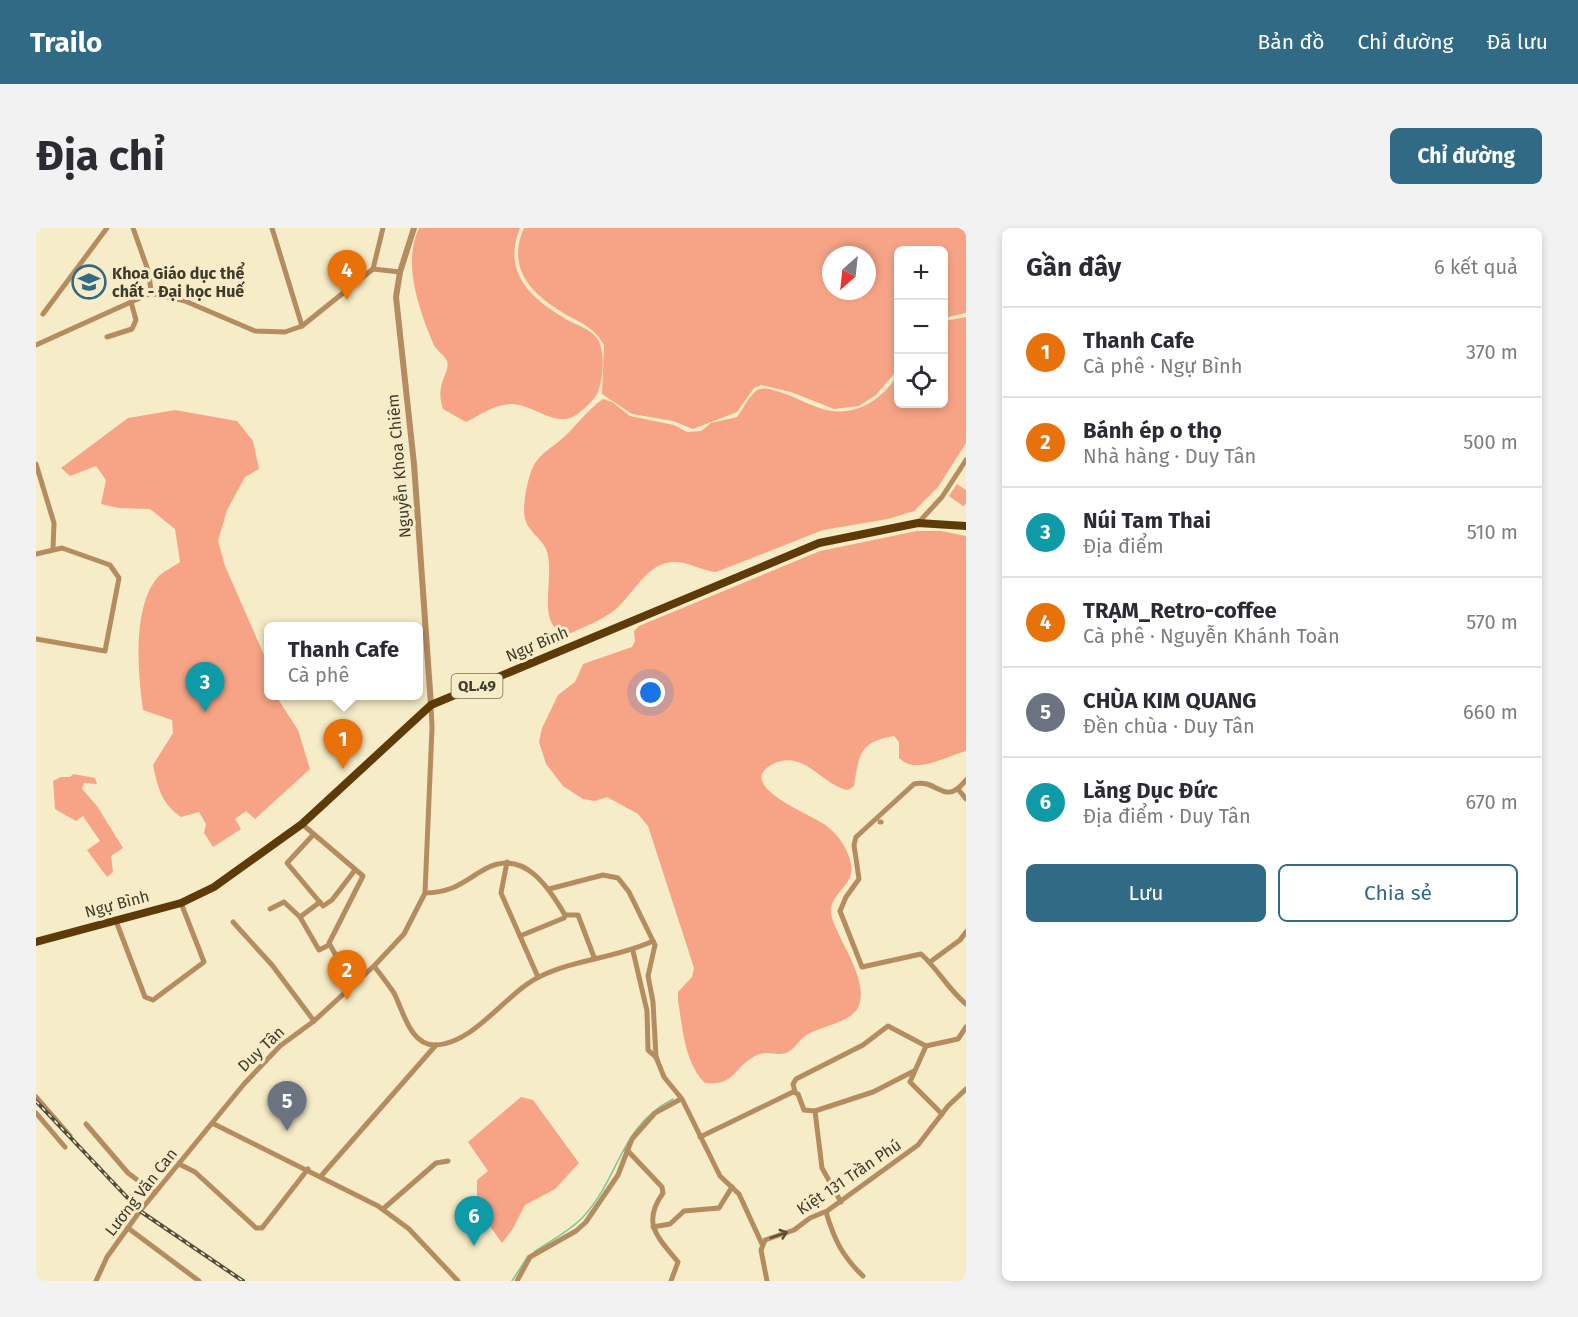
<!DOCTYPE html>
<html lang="vi">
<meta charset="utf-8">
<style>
body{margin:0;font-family:"Fira Sans",sans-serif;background:#f2f2f3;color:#2b2b33}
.controls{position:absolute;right:18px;top:18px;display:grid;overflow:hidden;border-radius:9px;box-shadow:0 3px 9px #0003}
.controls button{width:54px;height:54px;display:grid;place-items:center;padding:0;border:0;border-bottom:2px solid #e1e1e2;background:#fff;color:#2b2b33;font:30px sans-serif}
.compass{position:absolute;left:786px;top:18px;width:54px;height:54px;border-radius:50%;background:#fff;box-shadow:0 3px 9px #0003;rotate:207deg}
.you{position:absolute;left:615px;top:465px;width:21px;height:21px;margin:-15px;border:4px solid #fff;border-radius:50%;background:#1a73e8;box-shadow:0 0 0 9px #1a73e833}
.badge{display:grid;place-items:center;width:39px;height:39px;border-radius:50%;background:#316a84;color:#fff;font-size:20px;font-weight:700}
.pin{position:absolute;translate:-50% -50px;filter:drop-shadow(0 2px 3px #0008)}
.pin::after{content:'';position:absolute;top:32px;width:21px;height:18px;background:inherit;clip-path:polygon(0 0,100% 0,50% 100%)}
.popup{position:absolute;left:228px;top:394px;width:159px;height:78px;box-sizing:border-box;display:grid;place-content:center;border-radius:9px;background:#fff;filter:drop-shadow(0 2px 4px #0005);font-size:20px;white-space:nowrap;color:#7c7c81}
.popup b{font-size:22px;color:#2b2b33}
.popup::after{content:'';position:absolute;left:50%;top:100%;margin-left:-12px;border:12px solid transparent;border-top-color:#fff}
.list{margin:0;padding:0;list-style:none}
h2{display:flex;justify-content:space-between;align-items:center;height:78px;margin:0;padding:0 24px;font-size:26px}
h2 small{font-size:20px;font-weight:400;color:#7c7c81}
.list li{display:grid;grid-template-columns:39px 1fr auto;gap:18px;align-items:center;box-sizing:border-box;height:90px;padding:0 24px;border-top:2px solid #e1e1e2}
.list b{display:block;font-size:22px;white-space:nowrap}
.list p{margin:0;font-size:20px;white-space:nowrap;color:#7c7c81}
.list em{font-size:20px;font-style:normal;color:#7c7c81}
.actions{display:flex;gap:12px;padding:18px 24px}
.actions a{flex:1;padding:14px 0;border:2px solid #316a84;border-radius:9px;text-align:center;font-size:21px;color:#316a84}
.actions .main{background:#316a84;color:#fff}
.icon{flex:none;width:33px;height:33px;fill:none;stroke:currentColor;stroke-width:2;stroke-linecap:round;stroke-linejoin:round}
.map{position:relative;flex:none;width:930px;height:1053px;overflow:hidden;border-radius:9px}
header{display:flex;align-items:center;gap:36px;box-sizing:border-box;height:84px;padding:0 30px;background:#316a84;color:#fff}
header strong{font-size:28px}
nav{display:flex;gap:33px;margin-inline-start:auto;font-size:21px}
.intro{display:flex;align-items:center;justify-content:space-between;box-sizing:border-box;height:144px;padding:0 36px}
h1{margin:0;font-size:42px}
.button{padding:15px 27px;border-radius:9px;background:#316a84;color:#fff;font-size:21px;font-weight:700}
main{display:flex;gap:36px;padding:0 36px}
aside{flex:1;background:#fff;border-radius:9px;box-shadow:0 3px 9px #0003}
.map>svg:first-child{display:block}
.green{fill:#f7a486;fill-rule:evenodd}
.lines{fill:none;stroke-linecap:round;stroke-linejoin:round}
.stream{stroke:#7ec78c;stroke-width:1.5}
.minor{stroke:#b58c60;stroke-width:5}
.tertiary{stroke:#b58c60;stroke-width:6}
.trunk{stroke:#5e3a09;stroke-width:8}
.rail-casing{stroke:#514d3c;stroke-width:4}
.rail{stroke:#f6ecc7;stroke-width:1.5;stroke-dasharray:4.5;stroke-linecap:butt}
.oneway{stroke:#5c4f39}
.labels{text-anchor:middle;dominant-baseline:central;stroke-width:6;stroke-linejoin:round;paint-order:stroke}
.shield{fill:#f6ecc7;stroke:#76705a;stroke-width:1.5}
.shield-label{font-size:15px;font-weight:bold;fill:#3f3b2c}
.poi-label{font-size:16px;font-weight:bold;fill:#3f3b2c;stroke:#f6ecc7;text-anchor:start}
.street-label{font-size:16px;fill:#3f3b2c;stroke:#f6ecc7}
</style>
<header>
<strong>Trailo</strong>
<nav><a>Bản đồ</a><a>Chỉ đường</a><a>Đã lưu</a></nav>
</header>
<div class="intro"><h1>Địa chỉ</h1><a class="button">Chỉ đường</a></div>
<main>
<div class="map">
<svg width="930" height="1053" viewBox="0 0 930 1053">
<rect width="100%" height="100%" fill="#f6ecc7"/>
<!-- green -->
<g class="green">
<path d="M383 0H484C466 44 494 70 530 91 540 97 553 100 561 110 570 123 567 149 562 164 558 172 551 178 544 184 522 203 502 178 477 176 461 175 444 187 430 194L407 181C398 155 415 145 411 133 408 126 400 123 397 115 383 81 366 35 383 0Z"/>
<path d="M488 0H930V85L908 90V22H862V141L840 167 823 178 798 181 755 164 725 157 718 160 701 184 657 201 637 193 596 186 566 166 568 117C559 100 545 95 529 86 495 66 470 40 488 0ZM795 27H831V63H795Z"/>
<path d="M930 89V215L902 259 878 283 852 291 787 302 680 344C662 342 646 329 627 336 607 343 596 367 580 381 567 392 547 399 531 407 497 397 521 349 510 321 505 310 492 303 489 291 486 278 491 254 496 241 503 225 516 220 528 209 543 195 549 184 567 171L576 174 594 188 638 197 651 204 665 203 675 195 701 189C707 182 715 163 724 161 731 159 740 163 747 165 759 169 769 175 781 179 813 192 845 175 862 146V176H908V93Z"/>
<path d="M139 182 201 193 217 213 223 241 209 249 191 282 182 313 189 338 228 427 232 446V468H240L262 502 274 541 219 591 210 583 199 591 205 601 177 619 168 605 170 596 163 584 145 589C125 575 122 560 117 537L137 505 136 492 107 482C102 446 96 381 121 350 126 344 137 339 144 334L139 301 114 281 83 280 65 276 70 252 60 238 34 248 25 240 92 190Z"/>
<polygon points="921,256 930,262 930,276 927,278 913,268"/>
<path d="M881 303H905L930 308V523C908 529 880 547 863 530V514L858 508C823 514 823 527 818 558L812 562C785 557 767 519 735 537 699 558 776 587 788 596 802 606 811 619 815 636 819 656 799 662 795 680 792 700 831 743 824 774 820 794 788 797 772 806 764 810 760 820 752 824 743 829 731 822 721 827 697 838 701 858 669 855 648 834 647 801 642 773V764L656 749 658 740 612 598 602 586 571 569 559 573 547 571 527 558 510 536 503 514 506 500 522 467 539 454 547 436 596 419 599 413 598 403 603 398 784 323Z"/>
<polygon points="37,546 59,550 61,556 48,555 46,561 61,578 87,620 75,628 77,644 71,649 51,622 64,613 47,588 40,593 19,581 17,553 25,549 34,549"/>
<polygon points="485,869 497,872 543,935 519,961 489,977 476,1002 466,1015 441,980 441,952 452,943 432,914"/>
</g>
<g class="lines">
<!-- stream -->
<g class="stream">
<path d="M498 1024C514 1013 534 1003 547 989 585 948 582 900 637 871"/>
<polyline points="476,1053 492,1028"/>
</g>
<!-- minor -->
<g class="minor">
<polyline points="97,0 113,45 115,65"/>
<polyline points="236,0 266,98"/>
<polyline points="337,41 347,0"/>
<polyline points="7,86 71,0"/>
<polyline points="71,109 96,101 100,92 95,74"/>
<polyline points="0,117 115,65 149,73 219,103 249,104 266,98 337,41 364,44"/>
<polyline points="0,236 18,295 17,321"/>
<polyline points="882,295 906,269 930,232"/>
<polyline points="0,326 26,320 74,337 83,350 69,423 0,411"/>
<path d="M930 552C908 580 902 550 878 556L820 609 818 617 823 651 810 669 804 683 826 739 885 726C902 741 912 761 930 776"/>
<polyline points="922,561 930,571"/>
<polyline points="844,594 845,594"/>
<polyline points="266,596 327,648 293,715 317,758"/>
<polyline points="277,607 251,635 287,678 296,672 319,642"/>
<polyline points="471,634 465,665 502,749"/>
<polyline points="513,661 567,647 582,650 593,664 619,717 612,748 617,774 620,829 628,849 646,871 684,948 703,966 726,1016"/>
<path d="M389 665C419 664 426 654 449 641 488 620 512 659 529 687L528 690 484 708"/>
<polyline points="234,681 248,674 264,689 283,722 293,717"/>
<polyline points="529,687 542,687 558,729"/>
<polyline points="264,689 284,674"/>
<polyline points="80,693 109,769 117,772 168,734 145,675"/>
<polyline points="197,694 236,737 278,793"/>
<polyline points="597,723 611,783 612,822 620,829"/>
<polyline points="894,734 924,712 930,704"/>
<path d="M338 738C345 747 352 756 358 765 367 782 374 818 400 817"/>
<polyline points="759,864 757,856 760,851 827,817 852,798 890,818"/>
<polyline points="0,869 34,908"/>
<polyline points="0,885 29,919"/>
<polyline points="906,886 874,854 890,818 922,811 930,799"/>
<polyline points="50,896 92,945 119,965"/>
<polyline points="178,896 342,978 373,1001 422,1053"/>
<polyline points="664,909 757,864 762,866 768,882 779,883"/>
<path d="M591 922 626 959 627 965C605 996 622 1009 642 1034L635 1053"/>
<polyline points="143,936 159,944 220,1000 226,1000 272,941"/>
<path d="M285 948 400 817C439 815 470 765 503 749 539 731 581 730 617 713"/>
<polyline points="805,974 786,940 779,883 837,864 878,843"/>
<polyline points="347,981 400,935 412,933"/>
<path d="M790 984C798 1011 806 1028 827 1048"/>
<polyline points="617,999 634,996 648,983 683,980 696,959"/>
<polyline points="92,1000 163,1053"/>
<polyline points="60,1053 71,1029 104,983 208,856 244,818 278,793 338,738 368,706 389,665 396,500 395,477"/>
<polyline points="481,1053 494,1029 540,1003 550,994 582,947 596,911 619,885 643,872"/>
<polyline points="731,1053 725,1022 729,1012 758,1002 774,990 791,983 882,917 912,878 930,861"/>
</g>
<!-- tertiary -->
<polyline class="tertiary" points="378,0 364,44 360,69 378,236 395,477"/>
<!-- trunk -->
<polyline class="trunk" points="0,714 145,675 178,659 266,596 395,477 783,315 882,295 930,298"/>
<defs>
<polyline id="rail" points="0,873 104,983 207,1053"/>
</defs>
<!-- rail casing -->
<use href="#rail" class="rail-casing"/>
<!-- rail -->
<use href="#rail" class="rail"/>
</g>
<!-- one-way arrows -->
<defs><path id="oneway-shaft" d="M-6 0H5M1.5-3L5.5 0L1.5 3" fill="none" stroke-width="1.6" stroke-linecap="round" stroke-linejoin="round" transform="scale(1.5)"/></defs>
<use class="oneway" href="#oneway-shaft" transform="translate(743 1007) rotate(-19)"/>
<!-- icons -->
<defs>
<symbol id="university-ring" viewBox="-11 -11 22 22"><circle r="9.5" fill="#f6ecc7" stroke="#316a84" stroke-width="1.5"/><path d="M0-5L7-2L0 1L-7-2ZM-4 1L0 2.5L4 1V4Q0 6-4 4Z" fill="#316a84"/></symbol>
</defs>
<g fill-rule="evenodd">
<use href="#university-ring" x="34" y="35" width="38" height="38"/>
</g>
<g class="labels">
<!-- shield labels -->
<rect class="shield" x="415.5" y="446" width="51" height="24" rx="4.5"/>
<g class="shield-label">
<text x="441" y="458">QL.49</text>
</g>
<!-- poi labels -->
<g class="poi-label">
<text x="76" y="45">Khoa Giáo dục thể<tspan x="76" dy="18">chất - Đại học Huế</tspan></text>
</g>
<!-- street labels -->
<g class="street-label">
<text transform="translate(363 238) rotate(-95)">Nguyễn Khoa Chiêm</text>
<text transform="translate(501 416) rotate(-23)">Ngự Bình</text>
<text transform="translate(81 676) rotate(-15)">Ngự Bình</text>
<text transform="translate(225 821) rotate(-44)">Duy Tân</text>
<text transform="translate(813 949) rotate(-34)">Kiệt 131 Trần Phú</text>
<text transform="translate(105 964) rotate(-52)">Lương Văn Can</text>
</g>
</g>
</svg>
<div class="controls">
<button>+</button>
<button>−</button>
<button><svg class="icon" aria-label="locate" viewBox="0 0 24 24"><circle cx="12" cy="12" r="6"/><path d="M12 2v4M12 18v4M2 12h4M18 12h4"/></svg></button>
</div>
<svg class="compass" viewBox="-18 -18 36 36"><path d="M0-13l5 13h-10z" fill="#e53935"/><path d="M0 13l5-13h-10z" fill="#7c7c81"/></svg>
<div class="you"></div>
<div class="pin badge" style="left:307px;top:541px;background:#e8710a">1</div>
<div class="popup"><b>Thanh Cafe</b>Cà phê</div>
<div class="pin badge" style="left:311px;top:772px;background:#e8710a">2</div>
<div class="pin badge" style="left:169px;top:484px;background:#0f9aa8">3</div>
<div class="pin badge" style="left:311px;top:72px;background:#e8710a">4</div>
<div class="pin badge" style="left:251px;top:903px;background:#6b7280">5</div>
<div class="pin badge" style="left:438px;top:1018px;background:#0f9aa8">6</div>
</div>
<aside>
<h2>Gần đây<small>6 kết quả</small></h2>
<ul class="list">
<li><span class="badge" style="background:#e8710a">1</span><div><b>Thanh Cafe</b><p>Cà phê · Ngự Bình</p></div><em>370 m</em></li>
<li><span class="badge" style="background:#e8710a">2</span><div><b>Bánh ép o thọ</b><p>Nhà hàng · Duy Tân</p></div><em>500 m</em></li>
<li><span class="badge" style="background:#0f9aa8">3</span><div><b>Núi Tam Thai</b><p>Địa điểm</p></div><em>510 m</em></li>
<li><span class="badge" style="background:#e8710a">4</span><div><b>TRẠM_Retro-coffee</b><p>Cà phê · Nguyễn Khánh Toàn</p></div><em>570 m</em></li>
<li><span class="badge" style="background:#6b7280">5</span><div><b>CHÙA KIM QUANG</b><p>Đền chùa · Duy Tân</p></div><em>660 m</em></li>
<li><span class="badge" style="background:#0f9aa8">6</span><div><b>Lăng Dục Đức</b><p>Địa điểm · Duy Tân</p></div><em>670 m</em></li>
</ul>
<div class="actions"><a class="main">Lưu</a><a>Chia sẻ</a></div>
</aside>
</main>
